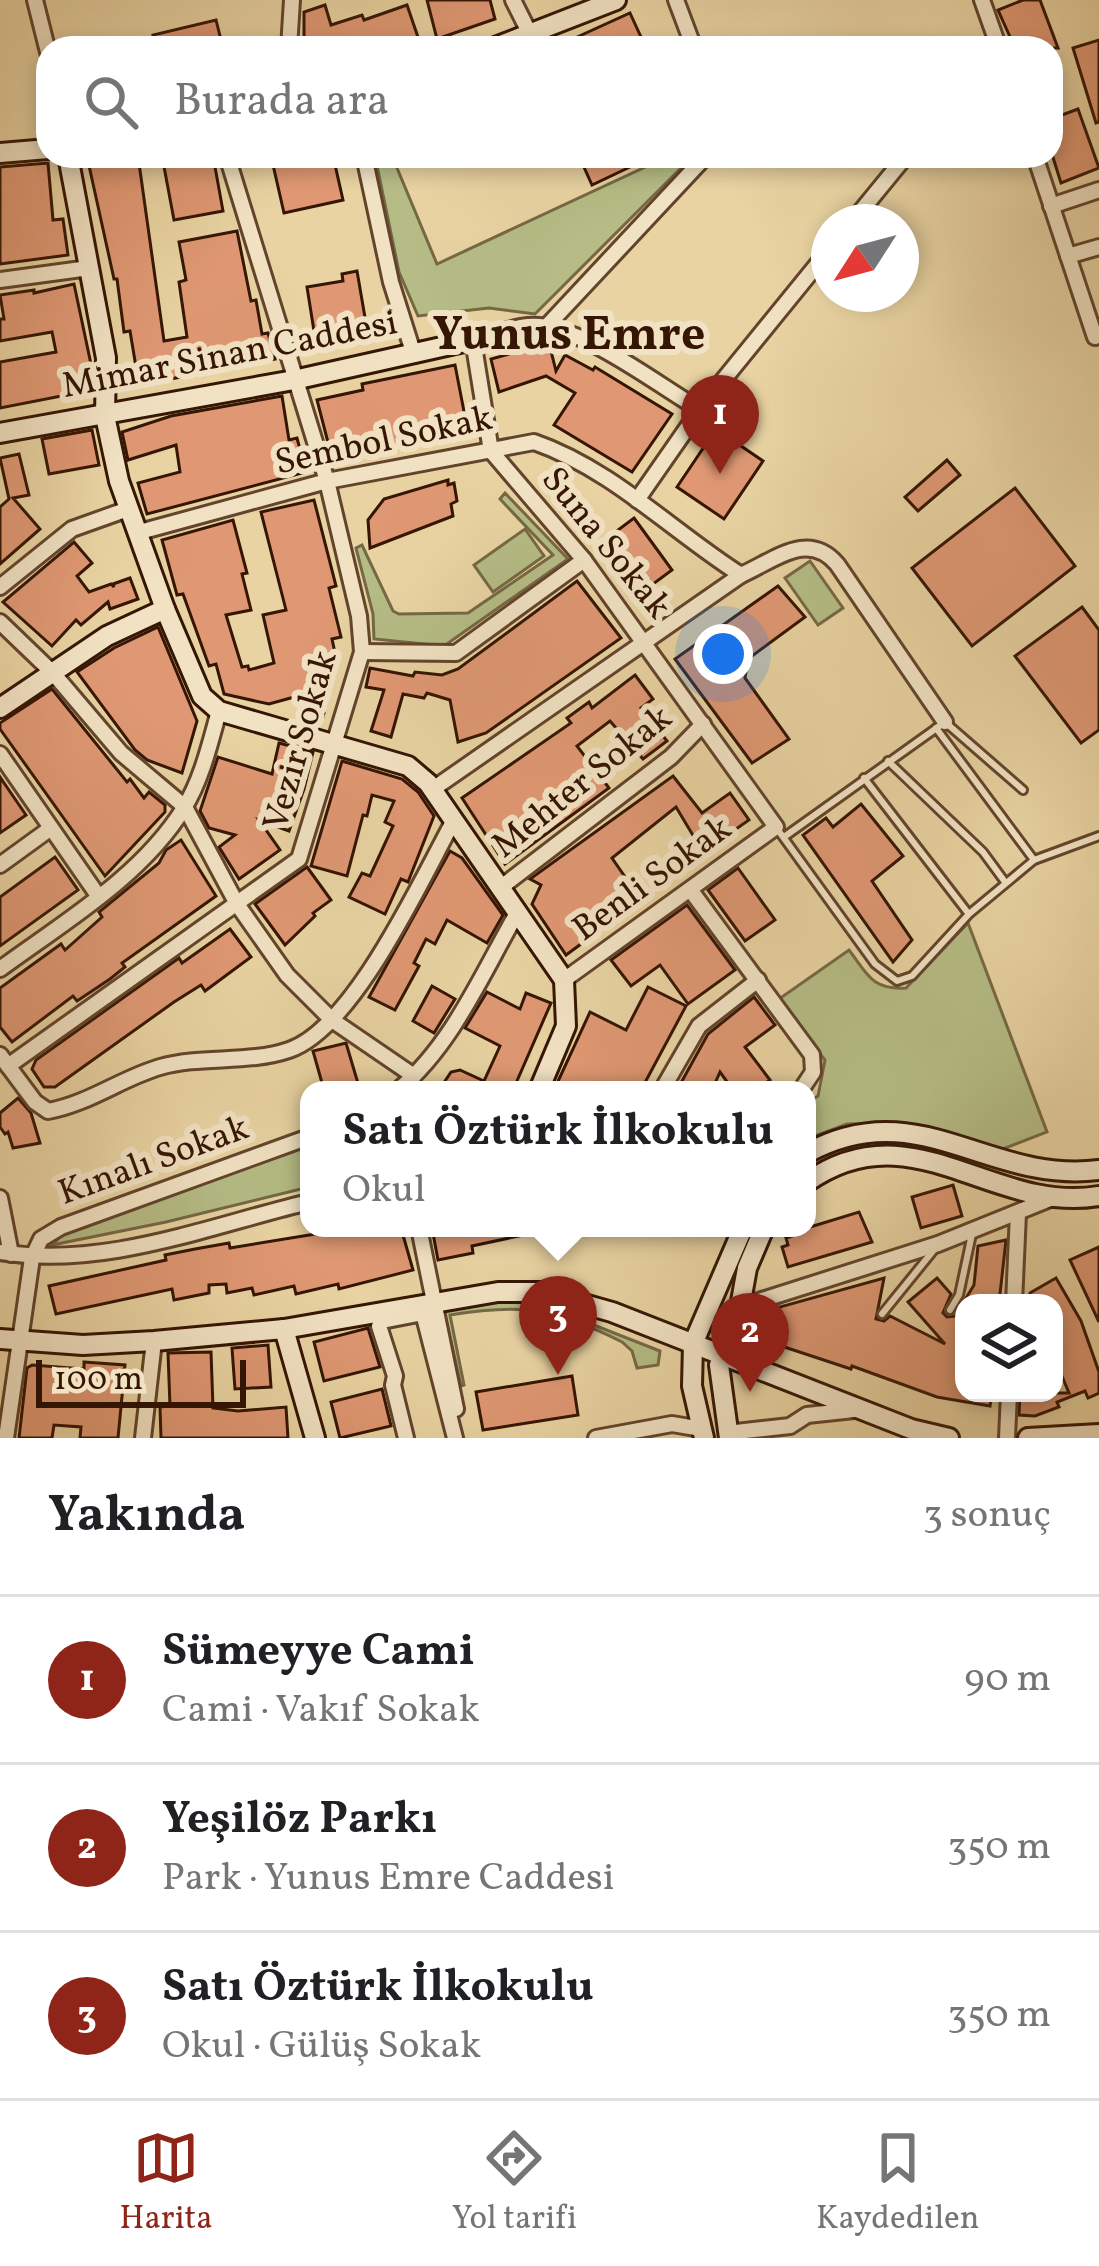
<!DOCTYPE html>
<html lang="tr">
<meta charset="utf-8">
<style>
body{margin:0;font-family:Vollkorn,serif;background:#f6f6f6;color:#202124}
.controls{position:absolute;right:36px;bottom:36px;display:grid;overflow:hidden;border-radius:24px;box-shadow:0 6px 18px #0003}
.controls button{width:108px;height:108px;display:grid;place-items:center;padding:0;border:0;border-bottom:3px solid #e0e0e0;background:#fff;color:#202124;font:60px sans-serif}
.compass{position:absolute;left:811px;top:204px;width:108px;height:108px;border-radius:50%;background:#fff;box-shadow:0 6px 18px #0003;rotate:234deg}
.scale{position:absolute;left:36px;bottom:30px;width:210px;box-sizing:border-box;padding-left:12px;border:6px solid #351504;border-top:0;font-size:33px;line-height:42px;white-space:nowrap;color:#351504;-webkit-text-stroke:9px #f1e2c3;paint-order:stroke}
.you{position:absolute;left:723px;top:654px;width:42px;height:42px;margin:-30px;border:9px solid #fff;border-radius:50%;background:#1a73e8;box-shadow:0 0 0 18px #1a73e833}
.badge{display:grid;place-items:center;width:78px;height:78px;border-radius:50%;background:#8f2418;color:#fff;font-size:39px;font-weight:700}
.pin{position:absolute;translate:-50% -99px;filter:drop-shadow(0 3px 6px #0008)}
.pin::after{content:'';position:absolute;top:63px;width:42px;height:36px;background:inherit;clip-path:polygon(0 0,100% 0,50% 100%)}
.popup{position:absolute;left:300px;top:1081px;width:516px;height:156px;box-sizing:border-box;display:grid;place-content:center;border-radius:24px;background:#fff;filter:drop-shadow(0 3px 9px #0005);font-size:39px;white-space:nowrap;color:#757577}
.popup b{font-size:45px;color:#202124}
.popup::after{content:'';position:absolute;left:50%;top:100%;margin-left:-24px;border:24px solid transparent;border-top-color:#fff}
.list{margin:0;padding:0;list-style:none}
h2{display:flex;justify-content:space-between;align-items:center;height:156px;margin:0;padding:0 48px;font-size:51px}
h2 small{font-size:39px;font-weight:400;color:#757577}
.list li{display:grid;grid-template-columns:78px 1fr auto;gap:36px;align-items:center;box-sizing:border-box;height:168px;padding:0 48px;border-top:3px solid #e0e0e0}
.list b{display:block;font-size:45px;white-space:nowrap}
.list p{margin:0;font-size:39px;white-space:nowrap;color:#757577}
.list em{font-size:39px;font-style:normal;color:#757577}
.icon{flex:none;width:66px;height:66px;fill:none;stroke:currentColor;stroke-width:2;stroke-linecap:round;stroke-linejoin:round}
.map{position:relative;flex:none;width:1099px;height:1438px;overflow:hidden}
.search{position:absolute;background:#fff;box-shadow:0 6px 18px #0003;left:36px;right:36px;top:36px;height:132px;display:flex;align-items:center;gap:30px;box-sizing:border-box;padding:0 42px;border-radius:36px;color:#757577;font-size:45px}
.sheet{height:660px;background:#fff}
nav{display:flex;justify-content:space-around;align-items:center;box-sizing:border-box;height:168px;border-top:3px solid #e0e0e0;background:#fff;font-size:33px;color:#757577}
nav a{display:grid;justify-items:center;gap:6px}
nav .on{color:#8f2418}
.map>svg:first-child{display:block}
.green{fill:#b5bc85;stroke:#756844;stroke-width:3}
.building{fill:#df9873;stroke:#351504;stroke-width:3}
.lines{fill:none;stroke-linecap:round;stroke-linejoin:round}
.lane-casing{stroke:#62442c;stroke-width:12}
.street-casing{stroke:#62442c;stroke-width:20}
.secondary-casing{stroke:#351504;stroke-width:24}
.lane{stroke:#f1e2c3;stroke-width:6}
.street{stroke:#f1e2c3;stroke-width:14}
.secondary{stroke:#f1e2c3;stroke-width:18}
.labels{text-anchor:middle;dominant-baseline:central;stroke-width:12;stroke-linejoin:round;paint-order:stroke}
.street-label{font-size:36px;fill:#351504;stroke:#f1e2c3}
.district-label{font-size:48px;font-weight:bold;fill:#351504;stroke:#f1e2c3}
</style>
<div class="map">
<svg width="1099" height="1438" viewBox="0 0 1099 1438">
<rect width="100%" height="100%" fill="#e9d3a2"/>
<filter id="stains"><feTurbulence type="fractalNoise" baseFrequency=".00167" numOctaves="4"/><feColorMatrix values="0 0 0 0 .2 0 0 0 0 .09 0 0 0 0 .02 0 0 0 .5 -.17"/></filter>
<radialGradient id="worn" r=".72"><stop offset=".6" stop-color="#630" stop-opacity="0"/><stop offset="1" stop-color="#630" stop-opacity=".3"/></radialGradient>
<!-- green -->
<g class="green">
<polygon points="375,156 392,156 437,264 669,156 693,156 535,314 489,308 418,316 399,272"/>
<polygon points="505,493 568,559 444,646 374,639 373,614 356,548 362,545 393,611 399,614 468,613 553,555 500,499"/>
<polygon points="525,529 544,556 493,592 474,565"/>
<polygon points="810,561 843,608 818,625 785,578"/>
<path d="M968 923 1047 1132 1003 1149 896 1123 847 1124 807 1139V1102L818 1096 825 1060 779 999 849 950C868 975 872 990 906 988Z"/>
<polygon points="309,1145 309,1187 166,1222 52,1245 65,1232"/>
<path d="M495 1302 538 1303 660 1351 658 1365 637 1368 632 1351 622 1342C555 1308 523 1303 450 1315L464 1385 461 1386 444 1310Z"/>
</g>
<!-- building -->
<g class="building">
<polygon points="427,0 490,0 495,19 437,39"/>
<polygon points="1023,0 1040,0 1058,48 1015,48 998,10"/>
<polygon points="325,5 331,25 362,15 364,20 407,5 420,43 406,48 304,48 304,12"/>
<polygon points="630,13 646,48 553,48"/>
<polygon points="216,20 223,48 157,48 153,35"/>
<polygon points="1099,40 1099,122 1096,123 1073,48"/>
<polygon points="1078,109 1099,168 1061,183 1051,151 1051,119"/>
<polygon points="118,156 138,156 164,341 187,337 179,282 186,280 179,242 237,231 251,301 256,300 262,334 268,333 275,359 139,385 130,331 124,332 117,279 114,279 88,161"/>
<polygon points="162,156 213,156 223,211 174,220"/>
<polygon points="271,156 333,156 343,200 284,213"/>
<polygon points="579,156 653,156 592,185"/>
<polygon points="48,163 53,220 63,219 68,255 0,264 0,167"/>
<polygon points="357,271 367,329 350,332 349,325 314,331 307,287 343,281 342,274"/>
<polygon points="74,284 92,369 92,390 0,408 0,362 56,352 52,332 0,341 0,319 4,319 0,295 34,290 34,293"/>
<polygon points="549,343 556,371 565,355 593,370 595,367 672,414 632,472 554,425 575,393 546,376 499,392 491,359"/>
<polygon points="455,365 468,432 405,443 406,447 373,455 371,449 332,458 317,400 363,390 362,384"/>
<polygon points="282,396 289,440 297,438 306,472 147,514 138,483 180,472 176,445 128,460 122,432 171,416"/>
<polygon points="716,429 763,461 724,519 677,487"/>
<polygon points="92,430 99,465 49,474 42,439"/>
<polygon points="19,454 29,495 13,498 40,529 0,564 0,507 9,499 0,458"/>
<polygon points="947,460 960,475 918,511 905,497"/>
<polygon points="448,480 448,485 454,483 457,501 451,504 453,516 370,548 368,520 384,499"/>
<polygon points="1015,488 1075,566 972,646 912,568"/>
<polygon points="314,500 336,586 329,588 341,637 332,639 337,662 323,717 301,712 298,696 269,704 224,694 216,664 209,666 183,594 177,595 162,540 233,520 247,573 242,574 251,610 226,615 242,667 248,666 249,670 274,663 263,615 286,610 261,512"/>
<polygon points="634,518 672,570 637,596 598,545"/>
<polygon points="74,542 92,563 77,576 89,592 111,584 114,587 113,584 130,578 138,599 110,609 108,602 81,625 76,620 52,646 3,602"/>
<polygon points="577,581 621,638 486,733 458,742 450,700 427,693 424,698 403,694 391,737 371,731 384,690 366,687 370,668 413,676 415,672 442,675 458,669"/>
<polygon points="778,586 805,617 748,659 745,678 789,739 752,763 675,659"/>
<polygon points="1082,607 1099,630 1099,730 1081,743 1015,656"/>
<polygon points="158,627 197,721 182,773 147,760 135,750 77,672 114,648"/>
<polygon points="635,675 653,699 641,708 667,741 643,759 610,721 577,746 609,788 505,864 462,798 571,723 567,718 589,702 592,708"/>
<polygon points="52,689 127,782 130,779 144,798 149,792 165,805 165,812 105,876 0,729 0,723"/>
<polygon points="279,743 313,752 304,789 289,831 259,820 280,850 239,879 219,847 235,835 209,828 200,811 218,757 272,774"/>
<polygon points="342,761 402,779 418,792 434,816 408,882 401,879 385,914 349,897 362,873 370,876 393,826 385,822 394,801 372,795 367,816 363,815 347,876 311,866"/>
<polygon points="673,776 702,813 730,793 749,820 703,852 676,807 612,858 641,900 566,955 532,904 541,885 530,879"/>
<polygon points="0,777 26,815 0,833"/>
<polygon points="861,804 903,856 872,881 912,940 893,962 803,835 826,818 833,827"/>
<polygon points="181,840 216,896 122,963 125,967 110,979 77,1001 73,996 12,1042 0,1027 0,988 61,944 65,950 102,917 99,912 159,863 166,850"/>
<polygon points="450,851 462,858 503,915 487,943 447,920 435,944 426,939 414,963 419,966 395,1010 369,997"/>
<polygon points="55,857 78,890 0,946 0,897"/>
<polygon points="307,867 331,900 313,913 315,916 285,945 255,904"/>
<polygon points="738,868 775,920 745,941 708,890"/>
<polygon points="687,905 735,970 688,1004 660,965 631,986 611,960"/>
<polygon points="230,929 251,957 205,991 201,985 174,1002 55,1087 44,1087 32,1069 36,1060 179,958 182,963"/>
<polygon points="432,986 455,999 434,1033 413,1021"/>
<polygon points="648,987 686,1006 641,1090 554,1090 590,1012 626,1030"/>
<polygon points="487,992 520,1009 526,993 551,1003 513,1090 439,1090 451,1072 460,1070 484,1081 500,1046 465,1028"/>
<polygon points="754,997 775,1025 745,1047 770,1080 756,1090 733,1090 720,1072 712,1090 677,1090 708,1034"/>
<polygon points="346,1043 360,1090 324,1090 313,1051"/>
<polygon points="18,1098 31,1113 40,1143 13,1148 8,1132 5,1134 0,1127 0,1113"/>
<polygon points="953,1185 962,1216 921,1228 912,1197"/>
<polygon points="859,1212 872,1242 788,1267 782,1247 788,1245 786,1238 792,1236 789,1228 807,1228"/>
<polygon points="352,1228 401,1228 413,1270 339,1289 338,1284 296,1294 294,1286 254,1295 252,1288 227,1293 226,1284 209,1285 209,1293 174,1300 172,1289 56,1314 49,1286 166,1260 165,1255 195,1249 229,1243 230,1248"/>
<polygon points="432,1228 532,1228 533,1233 472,1246 473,1253 438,1260"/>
<polygon points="1006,1240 999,1303 964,1303 964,1393 992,1393 990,1406 937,1397 852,1366 851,1369 745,1334 751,1315 884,1278 876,1319 884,1321 890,1316 945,1344 908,1302 937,1278 951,1294 943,1313 947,1317 955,1316 974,1285 978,1246"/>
<polygon points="1099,1247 1099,1322 1070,1260"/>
<polygon points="1056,1278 1081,1321 1099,1372 1099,1393 1088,1398 1085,1391 1057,1402 1059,1407 1035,1416 1019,1415 1020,1393 1069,1393 1054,1357 1054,1303 1027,1303 1030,1293"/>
<polygon points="368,1328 380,1367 324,1381 314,1342"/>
<polygon points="268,1345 271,1387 235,1389 232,1348"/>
<polygon points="211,1352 213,1408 238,1411 286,1407 288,1438 161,1438 160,1407 170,1406 168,1353"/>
<polygon points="84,1362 125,1365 118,1438 80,1438 81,1427 54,1425 52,1438 19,1438 27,1368 32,1365 84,1369"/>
<polygon points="572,1376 578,1415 483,1430 476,1392"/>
<polygon points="382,1389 391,1426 340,1438 331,1402"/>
</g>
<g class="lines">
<defs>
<g id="lane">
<polyline points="936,728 1034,860"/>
<polyline points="888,761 983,852 1005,882"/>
<polyline points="864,778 968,913"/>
<polyline points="778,830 875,964 897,981 912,976 969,914 1034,860 1099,836"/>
<polyline points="784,837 945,722 1023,790"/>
<polyline points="950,1310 959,1295 972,1234"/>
<polyline points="882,1314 933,1251"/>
</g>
<g id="street">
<polyline points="35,0 48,52"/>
<polyline points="513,0 530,34"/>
<polyline points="676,0 694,48"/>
<polyline points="982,0 999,48"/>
<polyline points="289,48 292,0"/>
<polyline points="364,156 391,282 414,355"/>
<polyline points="1035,156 1095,337"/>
<polyline points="1051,206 1099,190"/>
<polyline points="852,222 906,156"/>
<polyline points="1068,256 1099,247"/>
<polyline points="0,280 89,268"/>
<polyline points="546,327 706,156"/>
<polyline points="694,416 829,250"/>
<path d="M136 533 327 481 534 442C612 469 673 532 741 575 775 560 808 530 837 564L945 722"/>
<polyline points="0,587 72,529 128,509"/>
<polyline points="0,622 53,673 121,753 185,807 237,904 287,975 332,1020 414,1076"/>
<polyline points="362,652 456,653 584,560"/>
<polyline points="0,754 99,897"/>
<polyline points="433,789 741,575"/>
<polyline points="0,865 51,828"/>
<polyline points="500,888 671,757 703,724"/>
<polyline points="692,892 812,1055 813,1072 801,1090"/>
<path d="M0 969C64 922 141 877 184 808 202 779 210 743 219 711"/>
<path d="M564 980 776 827 584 560 491 451 473 340C491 335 510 328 528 326 574 321 651 380 691 404L695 412 692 421 637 500"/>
<path d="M0 1055 35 1102 48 1111C88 1104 122 1078 160 1067 202 1055 248 1064 289 1050 354 1028 421 880 454 820"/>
<polyline points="8,1066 299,859 362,652 359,616 327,481 227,156"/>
<path d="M398 1090C452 1046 483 972 517 913"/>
<polyline points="662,1090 699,1026 758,980"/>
<polyline points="0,1198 11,1254"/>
<polyline points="419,1228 456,1409"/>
<path d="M0 1252C104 1269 208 1226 309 1202"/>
<polyline points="1014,1303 1018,1213"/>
<polyline points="740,1307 938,1244 1055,1197"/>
<polyline points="727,1433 790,1426 807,1415 854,1410"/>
<polyline points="6,1438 32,1258 41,1239 61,1227 309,1137"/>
<polyline points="143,1438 154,1341"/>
<polyline points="406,1438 393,1385 395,1376 379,1326 382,1321 423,1313 455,1438"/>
<polyline points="596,1438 672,1424 702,1429"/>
<polyline points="1007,1438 1009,1393"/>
</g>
<g id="secondary">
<polyline points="493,48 616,0"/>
<polyline points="0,153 48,149"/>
<polyline points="68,156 106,358 105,416 119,481 165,609 202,696 219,711 408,766 428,783 564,980 566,1026 539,1090"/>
<polyline points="0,433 294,380 473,340"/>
<polyline points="0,708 107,636 165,609"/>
<path d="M807 1153C919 1092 987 1184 1099 1170"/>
<path d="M807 1182C913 1108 991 1214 1099 1196"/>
<polyline points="284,1329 315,1438"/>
<polyline points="0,1339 83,1345 154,1341 284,1329 498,1292 541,1292 612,1312 911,1429 949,1438"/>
<polyline points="704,1438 692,1386 693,1344 743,1228"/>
<polyline points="729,1438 719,1365 740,1307 747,1268 764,1228"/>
<polyline points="1028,1438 1099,1434"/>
</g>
</defs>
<!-- lane casing -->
<use href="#lane" class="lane-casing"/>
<!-- street casing -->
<use href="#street" class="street-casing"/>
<!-- secondary casing -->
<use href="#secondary" class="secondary-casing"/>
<!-- lane -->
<use href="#lane" class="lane"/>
<!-- street -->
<use href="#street" class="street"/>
<!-- secondary -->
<use href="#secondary" class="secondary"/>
</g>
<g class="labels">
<!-- street labels -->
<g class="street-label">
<text transform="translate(230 356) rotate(-11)">Mimar Sinan Caddesi</text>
<text transform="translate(384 442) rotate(-12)">Sembol Sokak</text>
<text transform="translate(605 544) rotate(51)">Suna Sokak</text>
<text transform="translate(302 741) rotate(-74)">Vezir Sokak</text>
<text transform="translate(583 783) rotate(-39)">Mehter Sokak</text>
<text transform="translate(653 880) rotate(-36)">Benli Sokak</text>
<text transform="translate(154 1162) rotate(-20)">Kınalı Sokak</text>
</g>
<!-- district labels -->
<g class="district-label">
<text x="569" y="336">Yunus Emre</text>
</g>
</g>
<rect width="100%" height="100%" filter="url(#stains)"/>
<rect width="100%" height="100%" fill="url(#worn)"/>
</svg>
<div class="controls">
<button><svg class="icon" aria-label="layers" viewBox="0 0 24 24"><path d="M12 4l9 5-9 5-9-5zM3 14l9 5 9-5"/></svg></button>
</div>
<svg class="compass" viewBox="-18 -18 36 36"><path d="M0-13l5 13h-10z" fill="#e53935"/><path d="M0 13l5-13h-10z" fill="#757577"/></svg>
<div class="scale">100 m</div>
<div class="you"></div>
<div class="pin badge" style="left:720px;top:474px">1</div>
<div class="pin badge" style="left:750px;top:1392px">2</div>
<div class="pin badge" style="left:558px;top:1375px">3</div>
<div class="popup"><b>Satı Öztürk İlkokulu</b>Okul</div>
<div class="search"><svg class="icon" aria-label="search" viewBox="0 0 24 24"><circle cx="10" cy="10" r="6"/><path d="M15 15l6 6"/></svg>Burada ara</div>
</div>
<section class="sheet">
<h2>Yakında<small>3 sonuç</small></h2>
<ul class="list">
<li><span class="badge">1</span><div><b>Sümeyye Cami</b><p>Cami · Vakıf Sokak</p></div><em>90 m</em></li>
<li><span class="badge">2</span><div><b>Yeşilöz Parkı</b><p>Park · Yunus Emre Caddesi</p></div><em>350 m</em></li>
<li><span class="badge">3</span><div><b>Satı Öztürk İlkokulu</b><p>Okul · Gülüş Sokak</p></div><em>350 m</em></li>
</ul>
</section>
<nav>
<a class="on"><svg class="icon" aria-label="map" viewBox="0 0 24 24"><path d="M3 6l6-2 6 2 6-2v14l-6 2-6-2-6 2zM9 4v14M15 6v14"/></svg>Harita</a>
<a><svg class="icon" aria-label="directions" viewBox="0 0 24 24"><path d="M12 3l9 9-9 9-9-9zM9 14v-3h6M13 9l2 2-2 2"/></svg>Yol tarifi</a>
<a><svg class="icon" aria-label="saved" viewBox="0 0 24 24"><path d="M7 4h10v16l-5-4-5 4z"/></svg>Kaydedilen</a>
</nav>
